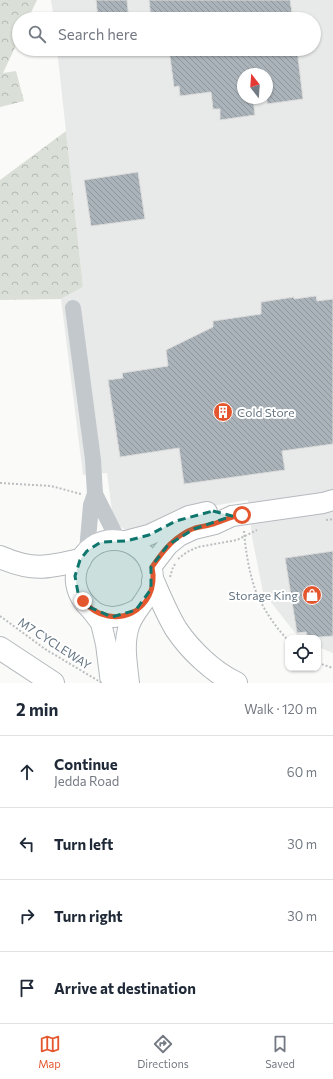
<!DOCTYPE html>
<meta charset="utf-8">
<style>
body{margin:0;font-family:Commissioner,sans-serif;background:#f2f2f3;color:#1f2937}
.controls{position:absolute;right:12px;bottom:12px;display:grid;overflow:hidden;border-radius:8px;box-shadow:0 1px 3px #0004}
.controls button{width:36px;height:36px;display:grid;place-items:center;padding:0;border:0;border-bottom:1px solid #e0e1e3;background:#fff;color:#1f2937;font:20px sans-serif}
.compass{position:absolute;left:237px;top:68px;width:36px;height:36px;border-radius:50%;background:#fff;box-shadow:0 1px 3px #0004;rotate:343deg}
.stop{position:absolute;width:12px;height:12px;margin:-9px;border:3px solid #e4572e;border-radius:50%;background:#fff}
.stop.end{background:#e4572e;border-color:#fff;box-shadow:0 1px 4px #0008}
.list{margin:0;padding:0;list-style:none}
h2{display:flex;justify-content:space-between;align-items:center;height:52px;margin:0;padding:0 16px;font-size:17px}
h2 small{font-size:13px;font-weight:400;color:#747a83}
.list li{display:grid;grid-template-columns:26px 1fr auto;gap:12px;align-items:center;box-sizing:border-box;height:72px;padding:0 16px;border-top:1px solid #e0e1e3}
.list b{display:block;font-size:15px;white-space:nowrap}
.list p{margin:0;font-size:13px;white-space:nowrap;color:#747a83}
.list em{font-size:13px;font-style:normal;color:#747a83}
.icon{flex:none;width:22px;height:22px;fill:none;stroke:currentColor;stroke-width:2;stroke-linecap:round;stroke-linejoin:round}
.map{position:relative;flex:none;width:333px;height:683px;overflow:hidden}
.search{position:absolute;background:#fff;box-shadow:0 1px 3px #0004;left:12px;right:12px;top:12px;height:44px;display:flex;align-items:center;gap:10px;box-sizing:border-box;padding:0 14px;border-radius:22px;color:#747a83;font-size:15px}
.sheet{height:340px;background:#fff}
nav{display:flex;justify-content:space-around;align-items:center;box-sizing:border-box;height:56px;border-top:1px solid #e0e1e3;background:#fff;font-size:11px;color:#747a83}
nav a{display:grid;justify-items:center;gap:2px}
nav .on{color:#e4572e}
.map>svg:first-child{display:block}
.built{fill:#e8e9e9;fill-rule:evenodd}
.forest{fill:url(#forest-crowns)}
.building{fill:url(#building-back-hatch);stroke:#dcdcda}
.lines{fill:none;stroke-linecap:round;stroke-linejoin:round}
.major-casing{stroke:#b5babe;stroke-width:22}
.highway-casing{stroke:#b4b9bd;stroke-width:24}
.path{stroke:#bbbfc2;stroke-width:2;stroke-dasharray:2 2;stroke-linecap:butt}
.minor{stroke:#c3c8cc;stroke-width:16}
.major{stroke:#fff;stroke-width:20}
.highway{stroke:#fff;stroke-width:22}
.path-bridge{stroke:#bbbfc2;stroke-width:2;stroke-dasharray:2 2;stroke-linecap:butt}
.route{stroke:#e4572e;stroke-width:5}
.marked{fill:#0f766e;fill-opacity:0.2;stroke:#0f766e;stroke-width:3;stroke-dasharray:8 5;stroke-linejoin:round}
.labels{text-anchor:middle;dominant-baseline:central;stroke-width:4;stroke-linejoin:round;paint-order:stroke}
.poi-label{font-size:12px;fill:#657683;stroke:#fff;text-anchor:start}
.street-label{font-size:12px;fill:#657683;stroke:#fff}
</style>
<div class="map">
<svg width="333" height="683" viewBox="0 0 333 683">
<defs>
<pattern id="forest-crowns" width="20" height="18" patternUnits="userSpaceOnUse"><rect width="20" height="18" fill="#dadfd7"/><path d="M2 6a3 3 0 1 1 6 0M12 15a3 3 0 1 1 6 0" fill="none" stroke="#b4b9b4"/></pattern>
<pattern id="building-back-hatch" width="6" height="6" patternUnits="userSpaceOnUse"><rect width="6" height="6" fill="#aab3b9"/><path d="M-1 5l2 2M0 0l6 6M5-1l2 2" fill="none" stroke="#8e969c"/></pattern>
</defs>
<rect width="100%" height="100%" fill="#fafaf8"/>
<!-- built -->
<path class="built" d="M51 0H333V653L318 647V638H299L263 592 252 537 248 500 194 509 132 531 124 529 118 525 112 511 107 473 83 475 61 299 83 287 57 49H314V19H54ZM243 74H267V98H243Z"/>
<!-- forest -->
<g class="forest">
<polygon points="0,0 37,0 28,19 19,19 19,39 3,73 16,71 24,101 0,107"/>
<polygon points="66,131 83,287 61,299 0,300 0,180"/>
</g>
<!-- building -->
<g class="building">
<polygon points="96,0 127,0 129,19 98,19"/>
<polygon points="149,0 290,0 293,19 151,19"/>
<polygon points="169,49 297,49 303,99 267,104 267,74 243,74 243,98 253,98 255,115 220,120 220,109 213,109 211,92 180,96 179,86 174,87"/>
<polygon points="138,172 145,219 91,226 84,180"/>
<polygon points="316,296 317,301 333,299 333,444 282,451 285,470 184,484 179,448 120,457 108,380 123,378 122,373 168,366 166,350 213,327 213,321 261,314 261,302 294,297 294,299"/>
<polygon points="333,551 333,636 307,638 306,632 297,633 285,558"/>
</g>
<g class="lines">
<defs>
<g id="major">
<polyline points="126,541 149,535 189,516 207,512"/>
<polyline points="151,567 168,545 179,536 194,529 215,524 232,516 323,503 333,500"/>
<polyline points="89,607 101,623 106,644 111,683"/>
<path d="M129 683C127 664 123 644 129 626 136 604 160 594 151 566 139 532 90 531 78 566 69 589 88 618 114 617 122 616 129 614 136 610"/>
</g>
<g id="highway">
<path d="M0 557C32 571 47 568 80 560"/>
<path d="M153 581C160 597 167 614 176 629 190 650 213 672 236 683"/>
<polyline points="0,648 53,683"/>
</g>
</defs>
<!-- major casing -->
<use href="#major" class="major-casing"/>
<!-- highway casing -->
<use href="#highway" class="highway-casing"/>
<!-- path -->
<g class="path">
<polyline points="0,483 51,486 81,494"/>
<polyline points="326,520 333,519"/>
<path d="M244 531C245 548 250 578 257 594 264 610 276 628 288 640"/>
<polyline points="178,559 187,552 198,547 237,540 257,530"/>
<polyline points="170,577 173,567 176,563"/>
<polyline points="0,616 45,649"/>
<polyline points="318,663 333,668"/>
</g>
<!-- minor -->
<g class="minor">
<polyline points="73,308 93,460 95,494 118,540"/>
<polyline points="87,551 91,505 95,494"/>
</g>
<!-- major -->
<use href="#major" class="major"/>
<!-- highway -->
<use href="#highway" class="highway"/>
<!-- path-bridge -->
<polyline class="path-bridge" points="45,649 102,683"/>
</g>
<g class="lines">
<!-- route -->
<path class="route" d="M83 601C112 634 161 611 152 567 163 551 175 535 195 528 202 526 209 526 216 523 225 520 233 516 242 515"/>
</g>
<!-- marked area -->
<path class="marked" d="M213 511 232 516 194 529 168 545 151 567V589L136 610 112 617 89 607 78 593 75 576 80 560 87 551 101 542 126 541 149 535 176 521Z"/>
<!-- icons -->
<defs>
<symbol id="building-disc" viewBox="-11 -11 22 22"><circle r="9.5" fill="#e4572e" stroke="#fff"/><path d="M-4-6H4V6H1V3H-1V6H-4ZM-2.5-4.3h1.7v1.8h-1.7ZM.8-4.3h1.7v1.8H.8ZM-2.5-1h1.7V.8h-1.7ZM.8-1h1.7V.8H.8Z" fill="#fff"/></symbol>
<symbol id="shop-disc" viewBox="-11 -11 22 22"><circle r="9.5" fill="#e4572e" stroke="#fff"/><path d="M-5-2.5h2.3a2.7 3.5 0 0 1 5.4 0H5L5.5 6h-11ZM-1.5-2.5h3a1.5 2.3 0 0 0-3 0Z" fill="#fff"/></symbol>
</defs>
<g fill-rule="evenodd">
<use href="#building-disc" x="212" y="401" width="22" height="22"/>
<use href="#shop-disc" x="301" y="584" width="22" height="22"/>
</g>
<g class="labels">
<!-- poi labels -->
<g class="poi-label">
<text x="237" y="412">Cold Store</text>
<text x="298" y="595" text-anchor="end">Storage King</text>
</g>
<!-- street labels -->
<g class="street-label">
<text transform="translate(55 643) rotate(33)">M7 CYCLEWAY</text>
</g>
</g>
</svg>
<div class="controls">
<button><svg class="icon" aria-label="locate" viewBox="0 0 24 24"><circle cx="12" cy="12" r="6"/><path d="M12 2v4M12 18v4M2 12h4M18 12h4"/></svg></button>
</div>
<svg class="compass" viewBox="-18 -18 36 36"><path d="M0-13l5 13h-10z" fill="#e53935"/><path d="M0 13l5-13h-10z" fill="#747a83"/></svg>
<div class="stop" style="left:242px;top:515px"></div>
<div class="stop end" style="left:83px;top:601px"></div>
<div class="search"><svg class="icon" aria-label="search" viewBox="0 0 24 24"><circle cx="10" cy="10" r="6"/><path d="M15 15l6 6"/></svg>Search here</div>
</div>
<section class="sheet">
<h2>2 min<small>Walk · 120 m</small></h2>
<ul class="list">
<li><svg class="icon" aria-label="ahead" viewBox="0 0 24 24"><path d="M12 20V5M6 11l6-6 6 6"/></svg><div><b>Continue</b><p>Jedda Road</p></div><em>60 m</em></li>
<li><svg class="icon" aria-label="left" viewBox="0 0 24 24"><path d="M17 20v-9H6M10 6l-5 5 5 5"/></svg><div><b>Turn left</b></div><em>30 m</em></li>
<li><svg class="icon" aria-label="right" viewBox="0 0 24 24"><path d="M7 20v-9h11M14 6l5 5-5 5"/></svg><div><b>Turn right</b></div><em>30 m</em></li>
<li><svg class="icon" aria-label="arrive" viewBox="0 0 24 24"><path d="M6 21V4h12l-3 4 3 4H6"/></svg><div><b>Arrive at destination</b></div></li>
</ul>
</section>
<nav>
<a class="on"><svg class="icon" aria-label="map" viewBox="0 0 24 24"><path d="M3 6l6-2 6 2 6-2v14l-6 2-6-2-6 2zM9 4v14M15 6v14"/></svg>Map</a>
<a><svg class="icon" aria-label="directions" viewBox="0 0 24 24"><path d="M12 3l9 9-9 9-9-9zM9 14v-3h6M13 9l2 2-2 2"/></svg>Directions</a>
<a><svg class="icon" aria-label="saved" viewBox="0 0 24 24"><path d="M7 4h10v16l-5-4-5 4z"/></svg>Saved</a>
</nav>
